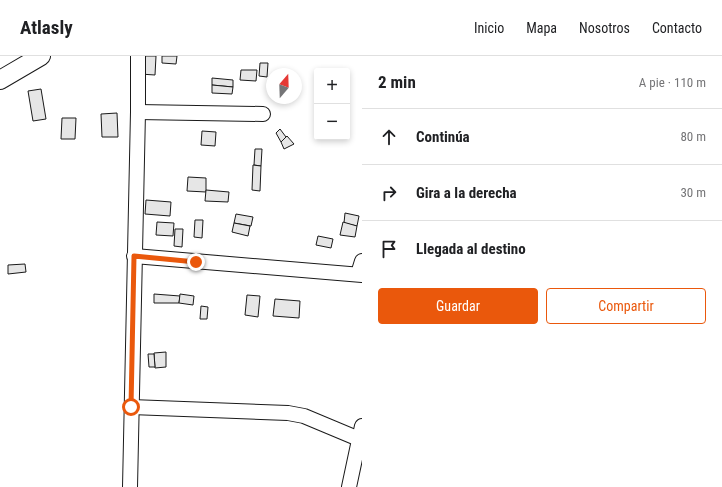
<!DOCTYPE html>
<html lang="es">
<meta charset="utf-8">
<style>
body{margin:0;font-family:"Roboto Condensed",sans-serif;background:#f2f2f2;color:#202124}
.controls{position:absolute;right:12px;top:12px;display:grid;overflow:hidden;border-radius:4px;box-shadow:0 2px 6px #0003}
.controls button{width:36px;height:36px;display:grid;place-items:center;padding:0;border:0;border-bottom:1px solid #e0e0e0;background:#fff;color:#202124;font:20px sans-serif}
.compass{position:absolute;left:266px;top:12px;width:36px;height:36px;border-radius:50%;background:#fff;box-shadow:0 2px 6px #0003;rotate:19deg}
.stop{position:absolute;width:12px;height:12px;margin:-9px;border:3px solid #ea580c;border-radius:50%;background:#fff}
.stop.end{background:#ea580c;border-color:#fff;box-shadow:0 1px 4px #0008}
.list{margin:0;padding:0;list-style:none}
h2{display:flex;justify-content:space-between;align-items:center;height:52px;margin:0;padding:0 16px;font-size:17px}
h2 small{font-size:13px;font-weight:400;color:#757577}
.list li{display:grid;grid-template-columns:26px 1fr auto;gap:12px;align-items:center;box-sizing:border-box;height:56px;padding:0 16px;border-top:1px solid #e0e0e0}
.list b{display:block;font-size:15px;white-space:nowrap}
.list em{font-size:13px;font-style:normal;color:#757577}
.actions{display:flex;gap:8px;padding:12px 16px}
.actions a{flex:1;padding:9px 0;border:1px solid #ea580c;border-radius:4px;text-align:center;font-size:14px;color:#ea580c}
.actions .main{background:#ea580c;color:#fff}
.icon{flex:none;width:22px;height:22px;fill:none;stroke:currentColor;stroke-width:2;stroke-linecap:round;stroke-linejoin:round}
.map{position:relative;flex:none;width:362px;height:431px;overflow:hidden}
header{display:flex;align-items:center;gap:24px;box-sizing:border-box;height:56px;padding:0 20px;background:#fff;border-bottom:1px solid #e0e0e0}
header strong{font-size:19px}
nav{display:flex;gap:22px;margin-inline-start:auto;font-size:14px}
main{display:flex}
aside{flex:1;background:#fff}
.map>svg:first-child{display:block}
.building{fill:#e6e6e6;stroke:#1a1a1a}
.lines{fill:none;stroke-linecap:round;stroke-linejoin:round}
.minor-casing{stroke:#1a1a1a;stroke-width:16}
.major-casing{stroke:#1a1a1a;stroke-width:20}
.minor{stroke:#fff;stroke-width:14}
.major{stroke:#fff;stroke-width:18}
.route{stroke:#ea580c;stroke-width:5}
</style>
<header>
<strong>Atlasly</strong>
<nav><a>Inicio</a><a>Mapa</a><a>Nosotros</a><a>Contacto</a></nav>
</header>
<main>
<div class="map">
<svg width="362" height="431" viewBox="0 0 362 431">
<rect width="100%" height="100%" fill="#fff"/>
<!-- building -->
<g class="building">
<polygon points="141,0 156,0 155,19 140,18"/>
<polygon points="162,0 177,0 176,8 162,7"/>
<polygon points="260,7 268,7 267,21 259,20"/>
<polygon points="241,14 257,14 256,25 240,24"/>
<polygon points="212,22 233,24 233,31 212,29"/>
<polygon points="212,29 233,31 232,38 212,37"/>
<polygon points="41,33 46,63 33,65 28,35"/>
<polygon points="117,57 118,81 102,81 101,58"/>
<polygon points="62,62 76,62 75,83 61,83"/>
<polygon points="280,73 286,81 281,86 276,77"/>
<polygon points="202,75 216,76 215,90 201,89"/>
<polygon points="287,80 294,88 284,93 281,86"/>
<polygon points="255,93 262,93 261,110 254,109"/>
<polygon points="253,109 261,110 260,135 252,134"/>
<polygon points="188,121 206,122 206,136 187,135"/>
<polygon points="206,134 229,136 228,146 205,145"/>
<polygon points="146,144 171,146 170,160 145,158"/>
<polygon points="345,157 359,160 357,170 344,167"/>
<polygon points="236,158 253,161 251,170 234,167"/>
<polygon points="195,164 203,164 202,182 194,181"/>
<polygon points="157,166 174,167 173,180 156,179"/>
<polygon points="343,166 357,170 355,181 340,179"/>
<polygon points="234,167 250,170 248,180 232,176"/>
<polygon points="175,173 183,173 182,191 174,190"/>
<polygon points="318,180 333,183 331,192 316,189"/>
<polygon points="25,208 26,216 8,218 8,209"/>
<polygon points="154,238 180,240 179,247 154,247"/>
<polygon points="180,238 194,240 193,249 179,247"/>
<polygon points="247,239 260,240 258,261 245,259"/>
<polygon points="275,243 300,245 299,262 273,260"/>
<polygon points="201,250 208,251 207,263 200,263"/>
<polygon points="166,296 166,311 155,312 154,297"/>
<polygon points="148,298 154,298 155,311 149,311"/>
</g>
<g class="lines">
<defs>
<g id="minor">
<polyline points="138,56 263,58"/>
<polyline points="134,200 362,219"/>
<polyline points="358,218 362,205"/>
<polyline points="131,351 288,357 304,360 359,383"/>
<polyline points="130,431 138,56 138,0"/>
<polyline points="349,431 362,370"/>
</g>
<polyline id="major" points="0,24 41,0"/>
</defs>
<!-- minor casing -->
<use href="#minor" class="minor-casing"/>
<!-- major casing -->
<use href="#major" class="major-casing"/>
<!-- minor -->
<use href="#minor" class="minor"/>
<!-- major -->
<use href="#major" class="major"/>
</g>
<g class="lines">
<!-- route -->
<polyline class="route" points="131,351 134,200 196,206"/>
</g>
</svg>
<div class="controls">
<button>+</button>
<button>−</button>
</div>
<svg class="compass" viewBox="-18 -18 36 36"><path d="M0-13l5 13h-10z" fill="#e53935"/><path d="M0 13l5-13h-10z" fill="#757577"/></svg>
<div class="stop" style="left:131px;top:351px"></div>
<div class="stop end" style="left:196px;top:206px"></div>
</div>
<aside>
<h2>2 min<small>A pie · 110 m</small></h2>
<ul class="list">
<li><svg class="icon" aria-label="ahead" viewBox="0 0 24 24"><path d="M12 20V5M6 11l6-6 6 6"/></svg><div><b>Continúa</b></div><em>80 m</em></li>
<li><svg class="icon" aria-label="right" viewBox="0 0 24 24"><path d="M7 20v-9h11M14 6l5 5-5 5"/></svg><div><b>Gira a la derecha</b></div><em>30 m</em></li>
<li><svg class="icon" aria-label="arrive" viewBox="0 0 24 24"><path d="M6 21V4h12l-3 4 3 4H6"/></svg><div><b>Llegada al destino</b></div></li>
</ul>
<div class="actions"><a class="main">Guardar</a><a>Compartir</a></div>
</aside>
</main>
